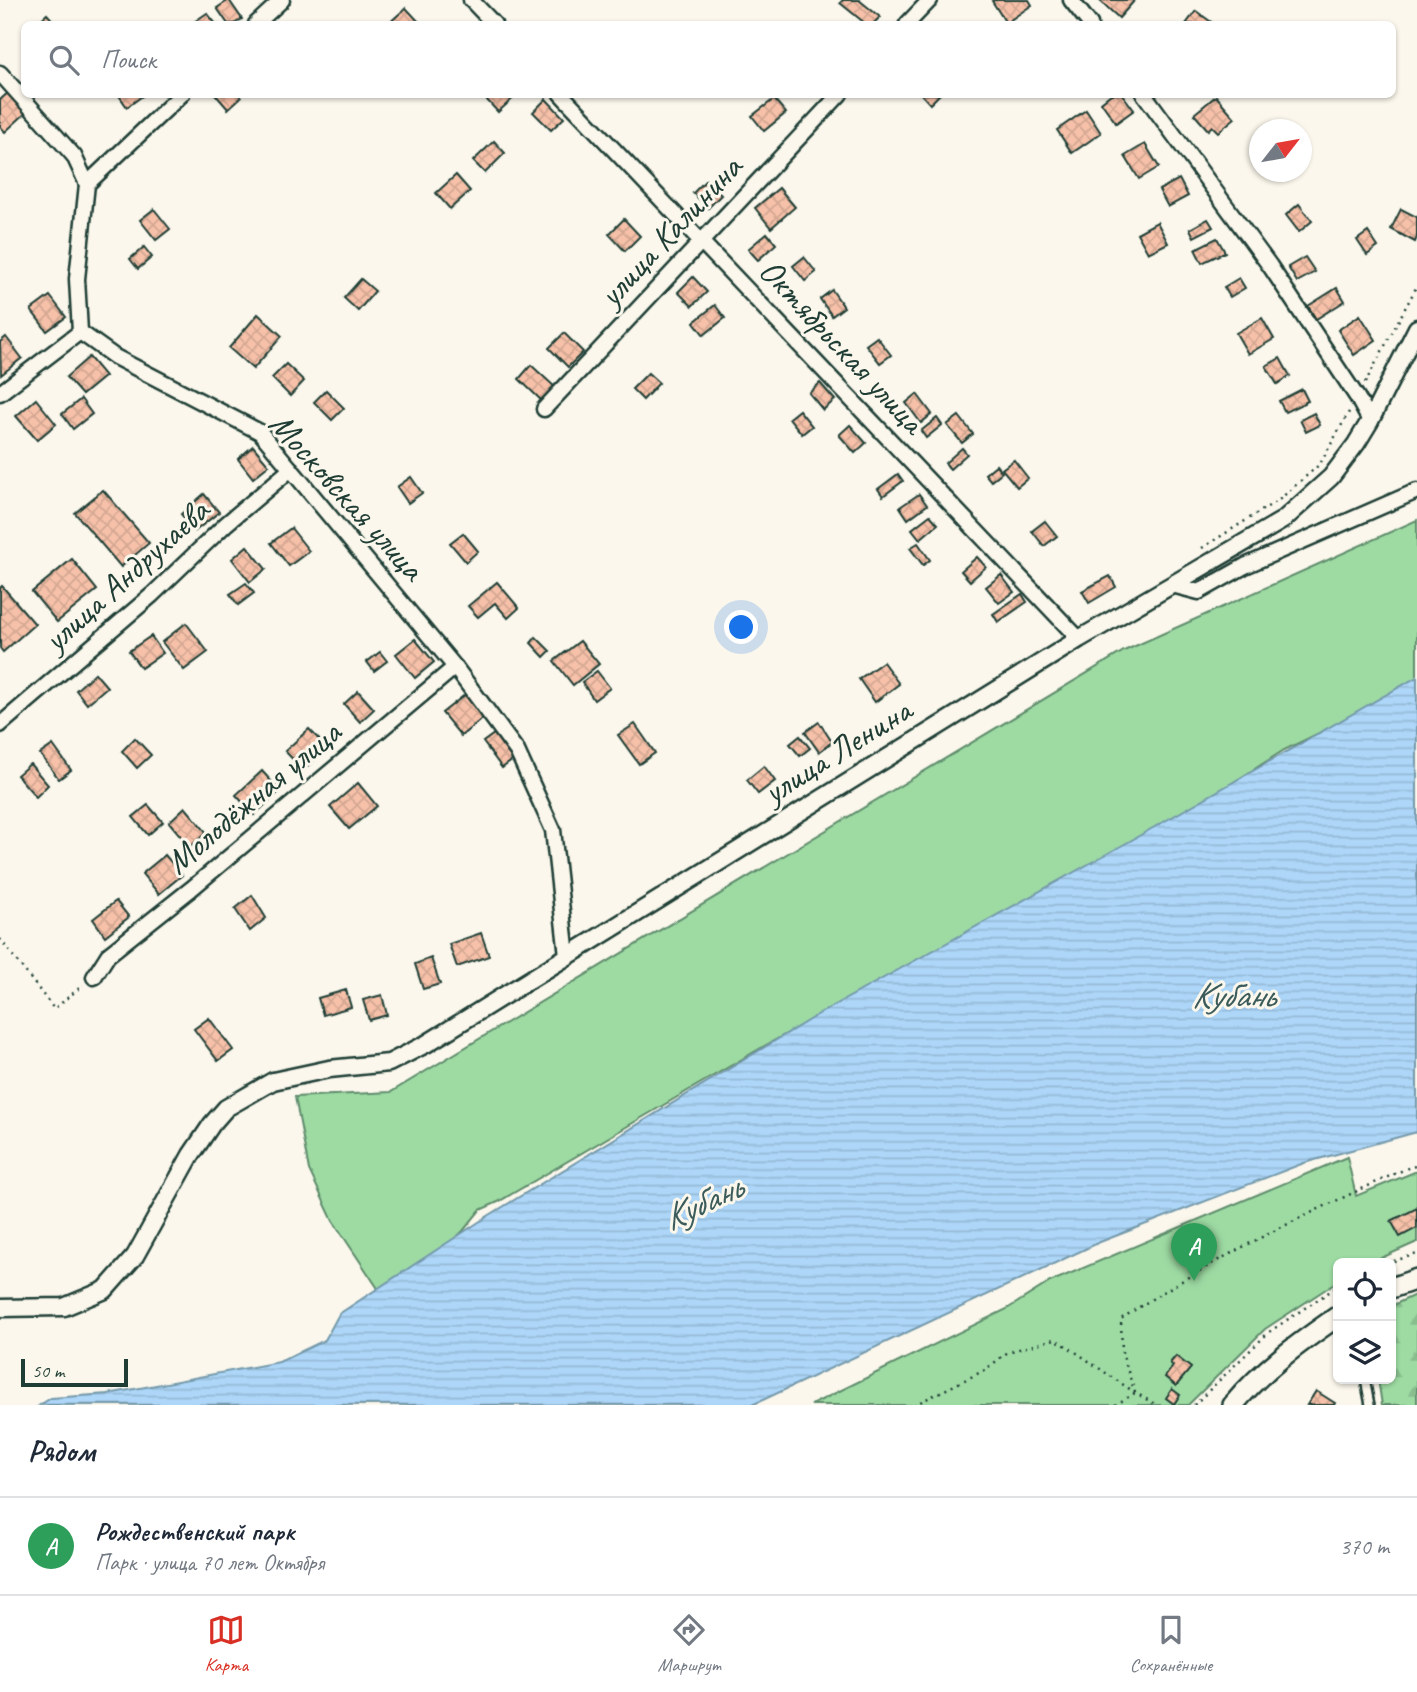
<!DOCTYPE html>
<html lang="ru">
<meta charset="utf-8">
<style>
body{margin:0;font-family:Caveat,sans-serif;background:#f2f2f3;color:#1f2937}
.controls{position:absolute;right:21px;bottom:21px;display:grid;overflow:hidden;border-radius:10px;box-shadow:0 2px 5px #0004}
.controls button{width:63px;height:63px;display:grid;place-items:center;padding:0;border:0;border-bottom:2px solid #e0e1e3;background:#fff;color:#1f2937;font:35px sans-serif}
.compass{position:absolute;left:1249px;top:119px;width:63px;height:63px;border-radius:50%;background:#fff;box-shadow:0 2px 5px #0004;rotate:59deg}
.scale{position:absolute;left:21px;bottom:18px;width:107px;box-sizing:border-box;padding-left:7px;border:4px solid #1f3d34;border-top:0;font-size:19px;line-height:24px;white-space:nowrap;color:#1f3d34;-webkit-text-stroke:5px #fbf7ec;paint-order:stroke}
.you{position:absolute;left:742px;top:628px;width:24px;height:24px;margin:-18px;border:5px solid #fff;border-radius:50%;background:#1a73e8;box-shadow:0 0 0 10px #1a73e833}
.badge{display:grid;place-items:center;width:46px;height:46px;border-radius:50%;background:#d93025;color:#fff;font-size:23px;font-weight:700}
.pin{position:absolute;translate:-50% -58px;filter:drop-shadow(0 2px 4px #0008)}
.pin::after{content:'';position:absolute;top:37px;width:24px;height:21px;background:inherit;clip-path:polygon(0 0,100% 0,50% 100%)}
.list{margin:0;padding:0;list-style:none}
h2{display:flex;justify-content:space-between;align-items:center;height:91px;margin:0;padding:0 28px;font-size:30px}
h2 small{font-size:23px;font-weight:400;color:#747a83}
.list li{display:grid;grid-template-columns:46px 1fr auto;gap:21px;align-items:center;box-sizing:border-box;height:98px;padding:0 28px;border-top:2px solid #e0e1e3}
.list b{display:block;font-size:26px;white-space:nowrap}
.list p{margin:0;font-size:23px;white-space:nowrap;color:#747a83}
.list em{font-size:23px;font-style:normal;color:#747a83}
.icon{flex:none;width:38px;height:38px;fill:none;stroke:currentColor;stroke-width:2;stroke-linecap:round;stroke-linejoin:round}
.map{position:relative;flex:none;width:1417px;height:1405px;overflow:hidden}
.search{position:absolute;background:#fff;box-shadow:0 2px 5px #0004;left:21px;right:21px;top:21px;height:77px;display:flex;align-items:center;gap:18px;box-sizing:border-box;padding:0 24px;border-radius:10px;color:#747a83;font-size:26px}
.sheet{height:189px;background:#fff}
nav{display:flex;justify-content:space-around;align-items:center;box-sizing:border-box;height:98px;border-top:2px solid #e0e1e3;background:#fff;font-size:19px;color:#747a83}
nav a{display:grid;justify-items:center;gap:4px}
nav .on{color:#d93025}
.map>svg:first-child{display:block}
.green{fill:#9edba3;stroke:#5e8c6c;stroke-width:2}
.forest{fill:url(#forest-firs);stroke:#5e8c6c;stroke-width:2}
.water{fill:url(#water-rules);stroke:#7499aa;stroke-width:2}
.building{fill:url(#building-cross-hatch);stroke:#1f3d34;stroke-width:2}
.lines{fill:none;stroke-linecap:round;stroke-linejoin:round}
.service-casing{stroke:#1f3d34;stroke-width:12}
.minor-casing{stroke:#1f3d34;stroke-width:19}
.tertiary-casing{stroke:#1f3d34;stroke-width:21}
.secondary-casing{stroke:#1f3d34;stroke-width:24}
.path{stroke:#1f3d34;stroke-width:2.5;stroke-dasharray:2 5;stroke-linecap:butt}
.service{stroke:#fbf7ec;stroke-width:7}
.minor{stroke:#fbf7ec;stroke-width:14}
.tertiary{stroke:#fbf7ec;stroke-width:16}
.secondary{stroke:#fbf7ec;stroke-width:19}
.labels{text-anchor:middle;dominant-baseline:central;stroke-width:6;stroke-linejoin:round;paint-order:stroke}
.street-label{font-size:35px;fill:#1f3d34;stroke:#fbf7ec}
.water-label{font-size:37px;font-style:italic;fill:#3b5c5b;stroke:#fbf7ec}
</style>
<div class="map">
<svg width="1417" height="1405" viewBox="0 0 1417 1405">
<defs>
<pattern id="forest-firs" width="22" height="20" patternUnits="userSpaceOnUse" patternTransform="scale(1.75)"><rect width="22" height="20" fill="#9edba3"/><path d="M5 1l3.5 6h-7zM16 11l3.5 6h-7z" fill="#88bd8d"/></pattern>
<pattern id="water-rules" width="6" height="5" patternUnits="userSpaceOnUse" patternTransform="scale(1.75)"><rect width="6" height="5" fill="#add6f8"/><path d="M0 2.5h6" fill="none" stroke="#94b9d5"/></pattern>
<pattern id="building-cross-hatch" width="8" height="8" patternUnits="userSpaceOnUse" patternTransform="scale(1.75)"><rect width="8" height="8" fill="#f7c1a9"/><path d="M0 0l8 8M0 8l8-8" fill="none" stroke="#d3a792"/></pattern>
</defs>
<rect width="100%" height="100%" fill="#fbf7ec"/>
<filter id="ink" filterUnits="userSpaceOnUse"><feTurbulence type="fractalNoise" baseFrequency=".0143" numOctaves="2"/><feDisplacementMap in="SourceGraphic" scale="14" xChannelSelector="R" yChannelSelector="G"/><feConvolveMatrix kernelMatrix="1 2 1 2 8 2 1 2 1" color-interpolation-filters="sRGB"/></filter>
<g filter="url(#ink)">
<!-- green -->
<g class="green">
<polygon points="1417,520 1417,681 1362,712 1284,750 1160,830 766,1045 498,1202 480,1210 463,1231 444,1249 439,1263 379,1290 333,1221 309,1170 295,1097 391,1092 1124,651"/>
<polygon points="1347,1157 1356,1196 1417,1171 1417,1242 1370,1263 1338,1263 1338,1281 1265,1329 1188,1405 811,1405 1007,1309 1050,1282"/>
</g>
<!-- forest -->
<polygon class="forest" points="1417,1294 1417,1405 1382,1405 1378,1379 1391,1379 1391,1306"/>
<!-- water -->
<polygon class="water" points="1417,677 1417,1132 1304,1163 1100,1242 752,1405 40,1405 51,1398 108,1394 279,1362 325,1340 339,1314 488,1216 817,1015 1130,841"/>
<!-- building -->
<g class="building">
<polygon points="229,0 242,19 234,24 228,24 217,8"/>
<polygon points="843,0 859,0 880,17 873,24 866,24 840,3"/>
<polygon points="994,0 1029,0 1032,5 1006,23 992,1"/>
<polygon points="1099,0 1135,0 1119,18"/>
<polygon points="406,8 421,24 388,24"/>
<polygon points="1196,11 1214,24 1186,24"/>
<polygon points="207,13 216,24 191,24"/>
<polygon points="47,14 56,24 36,24"/>
<polygon points="10,91 28,111 5,132 0,126 0,100"/>
<polygon points="118,94 145,94 127,107"/>
<polygon points="215,94 239,94 241,97 228,109"/>
<polygon points="489,94 518,94 498,112 485,98"/>
<polygon points="921,94 940,94 930,104"/>
<polygon points="1111,94 1122,94 1134,110 1116,123 1101,102"/>
<polygon points="1216,96 1235,118 1218,132 1212,126 1208,130 1194,114"/>
<polygon points="546,99 564,118 551,130 533,112"/>
<polygon points="774,99 786,113 764,131 752,116"/>
<polygon points="1086,110 1101,133 1072,153 1057,130"/>
<polygon points="494,141 505,153 485,173 473,161"/>
<polygon points="1145,144 1159,167 1139,179 1125,156"/>
<polygon points="456,175 470,191 450,209 436,193"/>
<polygon points="1179,179 1188,196 1168,207 1159,190"/>
<polygon points="706,180 721,195 708,208 693,193"/>
<polygon points="779,188 795,207 771,228 755,208"/>
<polygon points="1299,204 1312,221 1299,232 1286,215"/>
<polygon points="154,209 170,229 156,240 140,220"/>
<polygon points="1401,209 1417,217 1417,237 1415,242 1391,229"/>
<polygon points="624,219 640,236 625,251 609,234"/>
<polygon points="1208,219 1213,227 1194,237 1190,229"/>
<polygon points="1157,222 1168,243 1148,253 1137,233"/>
<polygon points="1368,232 1378,247 1367,255 1357,240"/>
<polygon points="767,233 776,244 758,260 748,249"/>
<polygon points="1217,238 1225,252 1202,263 1195,249"/>
<polygon points="144,247 152,257 138,269 130,259"/>
<polygon points="804,257 816,272 805,281 793,266"/>
<polygon points="1305,257 1315,272 1297,282 1288,267"/>
<polygon points="693,277 707,292 692,306 678,292"/>
<polygon points="1239,278 1245,288 1230,297 1224,287"/>
<polygon points="361,279 375,291 358,311 344,298"/>
<polygon points="1337,288 1345,301 1316,319 1308,306"/>
<polygon points="832,290 844,307 832,316 820,299"/>
<polygon points="50,296 66,317 47,331 31,310"/>
<polygon points="715,305 725,318 704,335 694,322"/>
<polygon points="258,314 282,336 253,369 229,348"/>
<polygon points="1360,315 1376,340 1354,355 1338,330"/>
<polygon points="1262,318 1274,339 1248,354 1236,333"/>
<polygon points="564,333 583,352 568,367 549,348"/>
<polygon points="6,337 22,358 1,375 0,342"/>
<polygon points="877,337 891,355 880,363 866,345"/>
<polygon points="89,357 105,376 82,395 66,377"/>
<polygon points="1280,358 1290,376 1277,384 1266,366"/>
<polygon points="286,364 304,381 290,396 272,378"/>
<polygon points="531,365 556,388 543,402 519,379"/>
<polygon points="648,373 659,383 643,400 632,389"/>
<polygon points="820,383 835,400 823,410 809,393"/>
<polygon points="1302,389 1308,401 1285,412 1279,401"/>
<polygon points="326,390 344,408 332,420 314,402"/>
<polygon points="917,394 932,414 921,423 906,403"/>
<polygon points="36,399 56,424 37,440 16,416"/>
<polygon points="81,399 92,414 73,429 62,414"/>
<polygon points="799,410 812,426 802,434 789,418"/>
<polygon points="1314,413 1320,425 1306,432 1300,420"/>
<polygon points="959,416 973,434 962,443 947,425"/>
<polygon points="937,418 942,425 926,438 921,431"/>
<polygon points="850,425 866,443 855,453 839,435"/>
<polygon points="253,446 269,465 253,478 238,459"/>
<polygon points="962,448 967,454 950,469 945,463"/>
<polygon points="1014,460 1028,478 1017,487 1002,469"/>
<polygon points="996,465 1002,472 991,481 985,474"/>
<polygon points="898,474 903,481 883,496 878,489"/>
<polygon points="411,477 422,493 408,503 397,487"/>
<polygon points="103,490 149,543 121,567 75,513"/>
<polygon points="204,494 219,512 195,531 181,514"/>
<polygon points="919,494 927,505 908,519 900,507"/>
<polygon points="930,515 938,524 920,539 912,529"/>
<polygon points="1045,521 1057,536 1044,546 1032,531"/>
<polygon points="291,528 309,551 289,566 271,543"/>
<polygon points="463,533 478,551 466,562 450,543"/>
<polygon points="918,543 930,560 923,565 910,548"/>
<polygon points="247,546 266,569 250,582 232,559"/>
<polygon points="977,557 986,567 970,581 961,571"/>
<polygon points="72,559 97,590 57,622 32,592"/>
<polygon points="1001,575 1014,592 999,603 986,587"/>
<polygon points="1110,576 1116,587 1089,603 1082,591"/>
<polygon points="497,582 519,608 508,618 495,603 478,617 468,606"/>
<polygon points="246,583 254,593 238,605 230,594"/>
<polygon points="2,586 35,624 3,652 0,648 0,588"/>
<polygon points="1022,594 1027,602 998,622 993,614"/>
<polygon points="186,623 208,652 184,670 162,642"/>
<polygon points="151,636 163,653 141,668 129,651"/>
<polygon points="536,637 550,651 544,657 531,643"/>
<polygon points="415,639 434,662 415,678 396,654"/>
<polygon points="580,641 599,664 573,685 554,661"/>
<polygon points="380,652 387,661 374,671 367,662"/>
<polygon points="883,662 899,684 875,702 859,679"/>
<polygon points="597,671 610,688 594,700 582,682"/>
<polygon points="95,673 107,687 87,704 76,690"/>
<polygon points="358,691 374,709 360,722 344,704"/>
<polygon points="466,694 484,717 461,736 442,713"/>
<polygon points="819,722 832,742 819,752 805,732"/>
<polygon points="635,724 655,753 639,764 618,735"/>
<polygon points="309,729 327,748 303,770 285,751"/>
<polygon points="494,734 513,760 502,768 483,742"/>
<polygon points="800,736 810,748 800,756 790,744"/>
<polygon points="135,738 151,755 137,768 122,751"/>
<polygon points="53,745 71,770 59,779 40,754"/>
<polygon points="30,764 48,785 36,797 17,775"/>
<polygon points="764,766 775,781 758,794 747,780"/>
<polygon points="262,771 280,791 254,815 236,795"/>
<polygon points="358,783 377,806 349,829 330,807"/>
<polygon points="148,805 163,822 148,835 133,817"/>
<polygon points="185,807 207,833 190,847 169,822"/>
<polygon points="165,855 182,875 159,894 142,874"/>
<polygon points="252,895 266,918 250,931 235,909"/>
<polygon points="116,901 129,917 105,936 93,919"/>
<polygon points="481,933 489,956 457,967 449,944"/>
<polygon points="431,958 440,984 423,989 415,964"/>
<polygon points="346,990 351,1007 323,1015 318,998"/>
<polygon points="382,995 387,1015 369,1020 363,1000"/>
<polygon points="209,1018 233,1050 218,1061 194,1029"/>
<polygon points="1417,1208 1417,1228 1400,1237 1391,1221"/>
<polygon points="1176,1356 1191,1368 1176,1386 1165,1377 1173,1366 1170,1363"/>
<polygon points="1172,1389 1180,1395 1174,1404 1166,1398"/>
<polygon points="1316,1391 1335,1403 1334,1405 1307,1405"/>
</g>
<g class="lines">
<defs>
<polyline id="service" points="1365,1379 1370,1405"/>
<g id="minor">
<polyline points="471,0 494,24"/>
<polyline points="1071,0 1090,24"/>
<polyline points="256,24 282,0"/>
<polyline points="907,24 930,0"/>
<polyline points="0,73 74,156 87,184 77,279 80,332 115,357 260,432 455,667 517,751 553,830 567,956"/>
<polyline points="561,94 1079,639"/>
<polyline points="1144,94 1270,266 1357,397 1370,421"/>
<polyline points="87,184 182,94"/>
<polyline points="0,393 80,332"/>
<polyline points="544,409 840,94"/>
<polyline points="1172,585 1199,592 1245,566 1417,491"/>
<polyline points="0,725 152,595 226,524 291,469"/>
<polyline points="94,977 108,955 191,889 455,667"/>
</g>
<polyline id="tertiary" points="0,1308 64,1307 105,1290 135,1256 191,1155 212,1124 226,1108 273,1081 329,1069 389,1063 426,1044 1079,639 1283,520 1331,477 1356,444 1370,421 1417,328"/>
<g id="secondary">
<polyline points="1391,1288 1417,1279"/>
<path d="M1233 1405C1263 1369 1299 1343 1338 1316"/>
</g>
</defs>
<!-- service casing -->
<use href="#service" class="service-casing"/>
<!-- minor casing -->
<use href="#minor" class="minor-casing"/>
<!-- tertiary casing -->
<use href="#tertiary" class="tertiary-casing"/>
<!-- secondary casing -->
<use href="#secondary" class="secondary-casing"/>
<!-- path -->
<g class="path">
<polyline points="1365,383 1417,286"/>
<polyline points="1202,548 1280,499 1320,464 1350,410"/>
<polyline points="0,939 54,1009 83,985"/>
<polyline points="1387,1263 1417,1254"/>
<path d="M1135 1393 1122 1353 1121 1319C1212 1258 1310 1212 1410 1167L1417 1166"/>
<path d="M914 1405 985 1370 1008 1352 1055 1339C1090 1360 1121 1386 1157 1405"/>
<polyline points="1115,1405 1135,1393"/>
<polyline points="1194,1405 1269,1332 1338,1286"/>
</g>
<!-- service -->
<use href="#service" class="service"/>
<!-- minor -->
<use href="#minor" class="minor"/>
<!-- tertiary -->
<use href="#tertiary" class="tertiary"/>
<!-- secondary -->
<use href="#secondary" class="secondary"/>
</g>
</g>
<g class="labels">
<!-- street labels -->
<g class="street-label">
<text transform="translate(670 231) rotate(-47)">улица Калинина</text>
<text transform="translate(842 346) rotate(47)">Октябрьская улица</text>
<text transform="translate(347 496) rotate(48)">Московская улица</text>
<text transform="translate(126 575) rotate(-42)">улица Андрухаева</text>
<text transform="translate(837 751) rotate(-32)">улица Ленина</text>
<text transform="translate(253 797) rotate(-40)">Молодёжная улица</text>
</g>
<!-- water labels -->
<g class="water-label">
<text x="1233" y="994">Кубань</text>
<text transform="translate(702 1202) rotate(-25)">Кубань</text>
</g>
</g>
</svg>
<div class="controls">
<button><svg class="icon" aria-label="locate" viewBox="0 0 24 24"><circle cx="12" cy="12" r="6"/><path d="M12 2v4M12 18v4M2 12h4M18 12h4"/></svg></button>
<button><svg class="icon" aria-label="layers" viewBox="0 0 24 24"><path d="M12 4l9 5-9 5-9-5zM3 14l9 5 9-5"/></svg></button>
</div>
<svg class="compass" viewBox="-18 -18 36 36"><path d="M0-13l5 13h-10z" fill="#e53935"/><path d="M0 13l5-13h-10z" fill="#747a83"/></svg>
<div class="scale">50 m</div>
<div class="you"></div>
<div class="pin badge" style="left:1194px;top:1281px;background:#2e9e5b">A</div>
<div class="search"><svg class="icon" aria-label="search" viewBox="0 0 24 24"><circle cx="10" cy="10" r="6"/><path d="M15 15l6 6"/></svg>Поиск</div>
</div>
<section class="sheet">
<h2>Рядом<small></small></h2>
<ul class="list">
<li><span class="badge" style="background:#2e9e5b">A</span><div><b>Рождественский парк</b><p>Парк · улица 70 лет Октября</p></div><em>370 m</em></li>
</ul>
</section>
<nav>
<a class="on"><svg class="icon" aria-label="map" viewBox="0 0 24 24"><path d="M3 6l6-2 6 2 6-2v14l-6 2-6-2-6 2zM9 4v14M15 6v14"/></svg>Карта</a>
<a><svg class="icon" aria-label="directions" viewBox="0 0 24 24"><path d="M12 3l9 9-9 9-9-9zM9 14v-3h6M13 9l2 2-2 2"/></svg>Маршрут</a>
<a><svg class="icon" aria-label="saved" viewBox="0 0 24 24"><path d="M7 4h10v16l-5-4-5 4z"/></svg>Сохранённые</a>
</nav>
